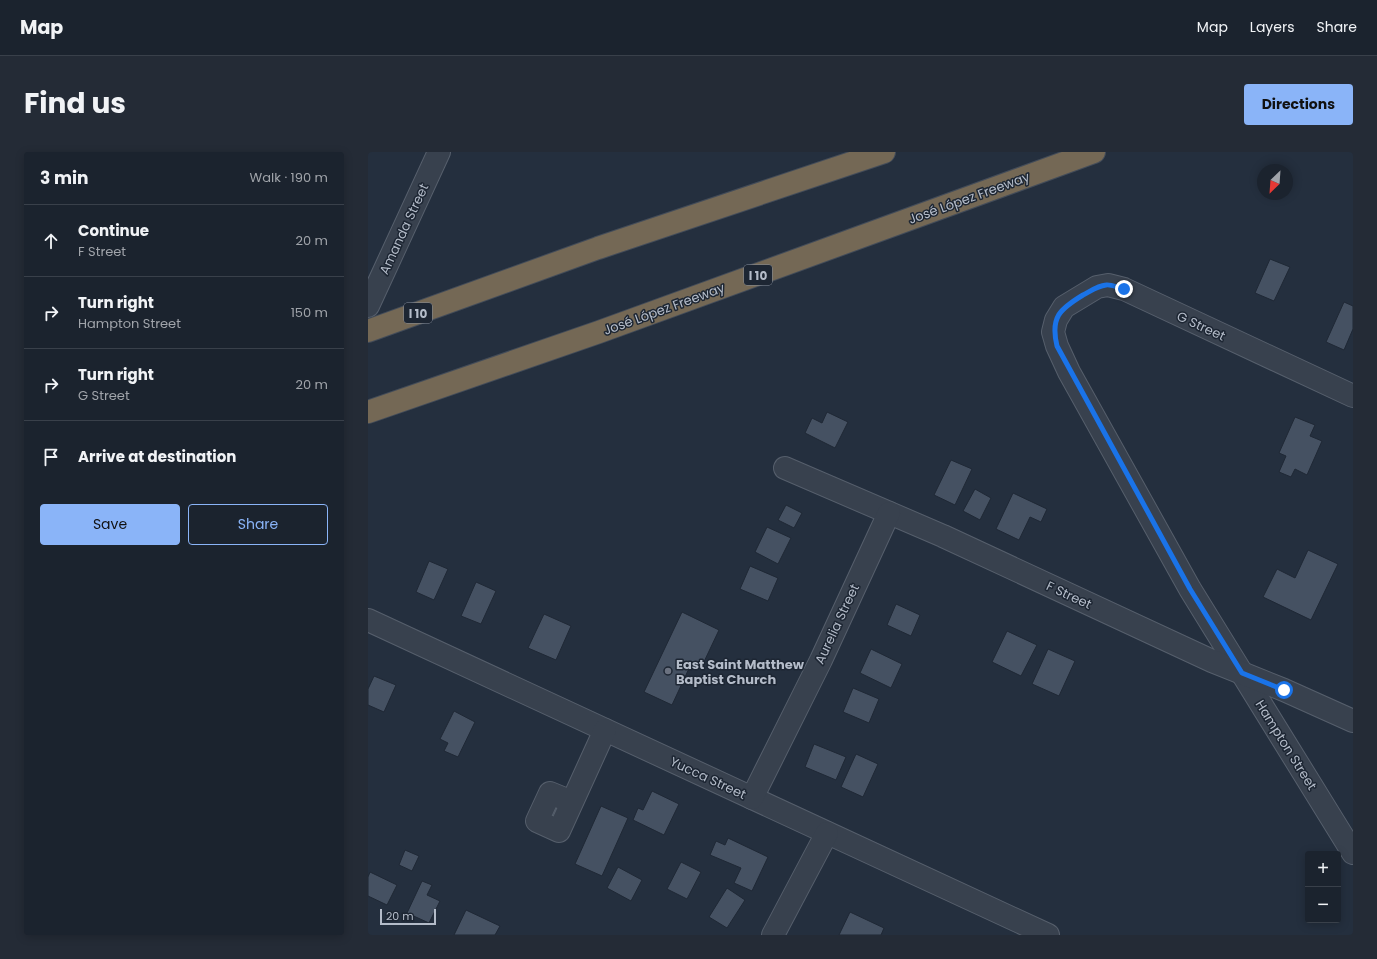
<!DOCTYPE html>
<meta charset="utf-8">
<style>
body{margin:0;font-family:Poppins,sans-serif;background:#242b36;color:#f1f3f6}
.controls{position:absolute;right:12px;bottom:12px;display:grid;overflow:hidden;border-radius:4px;box-shadow:0 2px 10px #0003}
.controls button{width:36px;height:36px;display:grid;place-items:center;padding:0;border:0;border-bottom:1px solid #39404a;background:#1b232e;color:#f1f3f6;font:20px sans-serif}
.compass{position:absolute;left:889px;top:12px;width:36px;height:36px;border-radius:50%;background:#1b232e;box-shadow:0 2px 10px #0003;rotate:205deg}
.scale{position:absolute;left:12px;bottom:10px;width:56px;box-sizing:border-box;padding-left:4px;border:2px solid #b4bcc9;border-top:0;font-size:11px;line-height:14px;white-space:nowrap;color:#b4bcc9;-webkit-text-stroke:3px #1d2633;paint-order:stroke}
.stop{position:absolute;width:12px;height:12px;margin:-9px;border:3px solid #1a73e8;border-radius:50%;background:#fff}
.stop.end{background:#1a73e8;border-color:#fff;box-shadow:0 1px 4px #0008}
.list{margin:0;padding:0;list-style:none}
h2{display:flex;justify-content:space-between;align-items:center;height:52px;margin:0;padding:0 16px;font-size:17px}
h2 small{font-size:13px;font-weight:400;color:#a0a4aa}
.list li{display:grid;grid-template-columns:26px 1fr auto;gap:12px;align-items:center;box-sizing:border-box;height:72px;padding:0 16px;border-top:1px solid #39404a}
.list b{display:block;font-size:15px;white-space:nowrap}
.list p{margin:0;font-size:13px;white-space:nowrap;color:#a0a4aa}
.list em{font-size:13px;font-style:normal;color:#a0a4aa}
.actions{display:flex;gap:8px;padding:12px 16px}
.actions a{flex:1;padding:9px 0;border:1px solid #8ab4f8;border-radius:4px;text-align:center;font-size:14px;color:#8ab4f8}
.actions .main{background:#8ab4f8;color:#111}
.icon{flex:none;width:22px;height:22px;fill:none;stroke:currentColor;stroke-width:2;stroke-linecap:round;stroke-linejoin:round}
.map{position:relative;flex:none;width:985px;height:783px;overflow:hidden;border-radius:4px}
header{display:flex;align-items:center;gap:24px;box-sizing:border-box;height:56px;padding:0 20px;background:#1b232e;border-bottom:1px solid #39404a}
header strong{font-size:19px}
nav{display:flex;gap:22px;margin-inline-start:auto;font-size:14px}
.intro{display:flex;align-items:center;justify-content:space-between;box-sizing:border-box;height:96px;padding:0 24px}
h1{margin:0;font-size:28px}
.button{padding:10px 18px;border-radius:4px;background:#8ab4f8;color:#111;font-size:14px;font-weight:700}
main{display:flex;gap:24px;padding:0 24px}
aside{flex:1;background:#1b232e;border-radius:4px;box-shadow:0 2px 10px #0003}
.map>svg:first-child{display:block}
.building{fill:#455162;stroke:#1f2835}
.lines{fill:none;stroke-linecap:round;stroke-linejoin:round}
.minor-casing{stroke:#565f6c;stroke-width:24}
.highway-casing{stroke:#434c59;stroke-width:24}
.minor{stroke:#38414e;stroke-width:22}
.highway{stroke:#746855;stroke-width:22}
.route{stroke:#1a73e8;stroke-width:5}
.worship-dot{fill:#6b7280;stroke:#1d2633;stroke-width:1.5}
.labels{text-anchor:middle;dominant-baseline:central;stroke-width:3;stroke-linejoin:round;paint-order:stroke}
.shield{fill:#1d2633;stroke:#878f9c;stroke-width:1}
.shield-label{font-size:12px;font-weight:bold;fill:#b4bcc9}
.street-label{font-size:13px;fill:#b4bcc9;stroke:#1d2633}
.poi-label{font-size:13px;font-weight:bold;fill:#b4bcc9;stroke:#1d2633;text-anchor:start}
</style>
<header>
<strong>Map</strong>
<nav><a>Map</a><a>Layers</a><a>Share</a></nav>
</header>
<div class="intro"><h1>Find us</h1><a class="button">Directions</a></div>
<main>
<aside>
<h2>3 min<small>Walk · 190 m</small></h2>
<ul class="list">
<li><svg class="icon" aria-label="ahead" viewBox="0 0 24 24"><path d="M12 20V5M6 11l6-6 6 6"/></svg><div><b>Continue</b><p>F Street</p></div><em>20 m</em></li>
<li><svg class="icon" aria-label="right" viewBox="0 0 24 24"><path d="M7 20v-9h11M14 6l5 5-5 5"/></svg><div><b>Turn right</b><p>Hampton Street</p></div><em>150 m</em></li>
<li><svg class="icon" aria-label="right" viewBox="0 0 24 24"><path d="M7 20v-9h11M14 6l5 5-5 5"/></svg><div><b>Turn right</b><p>G Street</p></div><em>20 m</em></li>
<li><svg class="icon" aria-label="arrive" viewBox="0 0 24 24"><path d="M6 21V4h12l-3 4 3 4H6"/></svg><div><b>Arrive at destination</b></div></li>
</ul>
<div class="actions"><a class="main">Save</a><a>Share</a></div>
</aside>
<div class="map">
<svg width="985" height="783" viewBox="0 0 985 783">
<rect width="100%" height="100%" fill="#242f3e"/>
<!-- building -->
<g class="building">
<polygon points="902,107 922,115 906,149 887,141"/>
<polygon points="976,150 985,154 985,177 976,198 958,190"/>
<polygon points="459,260 480,270 467,296 437,281 444,266 454,271"/>
<polygon points="927,265 947,273 942,284 954,289 939,323 927,317 923,325 911,320 918,304 911,301"/>
<polygon points="583,308 604,317 587,353 566,343"/>
<polygon points="607,337 623,346 612,368 595,359"/>
<polygon points="645,341 679,357 673,370 662,365 651,388 628,377"/>
<polygon points="418,353 434,361 426,376 410,368"/>
<polygon points="399,375 423,386 410,412 387,400"/>
<polygon points="940,398 970,412 943,468 895,445 909,417 927,426"/>
<polygon points="61,409 80,417 66,448 48,440"/>
<polygon points="382,414 410,426 400,449 372,437"/>
<polygon points="108,430 128,439 113,472 93,464"/>
<polygon points="528,452 552,463 543,484 519,473"/>
<polygon points="314,460 351,478 334,514 324,510 304,553 276,540"/>
<polygon points="176,462 203,474 188,508 160,496"/>
<polygon points="639,479 669,493 653,524 624,510"/>
<polygon points="503,497 534,512 523,536 492,521"/>
<polygon points="680,497 707,509 691,544 664,532"/>
<polygon points="6,524 28,533 16,560 0,553 0,537"/>
<polygon points="485,536 511,547 501,571 475,560"/>
<polygon points="86,559 107,570 90,605 76,599 80,591 72,587"/>
<polygon points="446,592 478,605 468,628 437,615"/>
<polygon points="488,602 510,612 495,645 473,635"/>
<polygon points="284,639 311,652 296,683 265,668 270,656 275,658"/>
<polygon points="233,654 260,666 234,724 207,712"/>
<polygon points="360,686 400,705 384,739 366,731 373,716 342,703 348,689 357,693"/>
<polygon points="37,698 51,704 44,719 31,713"/>
<polygon points="313,710 333,720 319,747 299,737"/>
<polygon points="250,715 274,728 263,749 239,736"/>
<polygon points="2,720 29,733 19,753 0,744 0,725"/>
<polygon points="54,729 64,733 59,743 72,749 61,771 39,761"/>
<polygon points="359,736 377,748 359,776 341,765"/>
<polygon points="98,758 132,774 127,783 86,783"/>
<polygon points="482,760 516,776 513,783 471,783"/>
</g>
<g class="lines">
<defs>
<g id="minor">
<polyline points="0,154 71,0"/>
<polyline points="985,244 756,137 740,133 729,135 696,155 688,168 685,180 689,194 701,220 822,437 985,701"/>
<polyline points="417,316 575,384 844,509 916,538 985,569"/>
<polyline points="0,468 680,783"/>
<polyline points="384,646 453,508 521,361"/>
<polyline points="204,650 182,641 169,669 191,679 237,578"/>
<polyline points="405,783 459,681"/>
</g>
<g id="highway">
<polyline points="0,179 230,96 516,0"/>
<polyline points="0,260 231,180 726,0"/>
</g>
</defs>
<!-- minor casing -->
<use href="#minor" class="minor-casing"/>
<!-- highway casing -->
<use href="#highway" class="highway-casing"/>
<!-- minor -->
<use href="#minor" class="minor"/>
<!-- highway -->
<use href="#highway" class="highway"/>
</g>
<g class="lines">
<!-- route -->
<path class="route" d="M756 137C750 136 743 132 738 133 729 134 723 139 715 143 692 157 682 165 689 194L822 437 874 521 916 538"/>
</g>
<!-- markers -->
<circle class="worship-dot" cx="300" cy="519" r="4"/>
<g class="labels">
<!-- shield labels -->
<g class="shield">
<rect x="376" y="113" width="28" height="20" rx="3"/>
<rect x="36" y="151" width="28" height="20" rx="3"/>
</g>
<g class="shield-label">
<text x="390" y="123">I 10</text>
<text x="50" y="161">I 10</text>
</g>
<!-- street labels -->
<g class="street-label">
<text transform="translate(601 46) rotate(-20)">José López Freeway</text>
<text transform="translate(36 77) rotate(-65)">Amanda Street</text>
<text transform="translate(296 157) rotate(-20)">José López Freeway</text>
<text transform="translate(833 174) rotate(25)">G Street</text>
<text transform="translate(701 443) rotate(25)">F Street</text>
<text transform="translate(469 472) rotate(-65)">Aurelia Street</text>
<text transform="translate(918 593) rotate(58)">Hampton Street</text>
<text transform="translate(340 626) rotate(25)">Yucca Street</text>
</g>
<!-- poi labels -->
<g class="poi-label">
<text x="308" y="512">East Saint Matthew<tspan x="308" dy="15">Baptist Church</tspan></text>
</g>
</g>
</svg>
<div class="controls">
<button>+</button>
<button>−</button>
</div>
<svg class="compass" viewBox="-18 -18 36 36"><path d="M0-13l5 13h-10z" fill="#e53935"/><path d="M0 13l5-13h-10z" fill="#a0a4aa"/></svg>
<div class="scale">20 m</div>
<div class="stop" style="left:916px;top:538px"></div>
<div class="stop end" style="left:756px;top:137px"></div>
</div>
</main>
